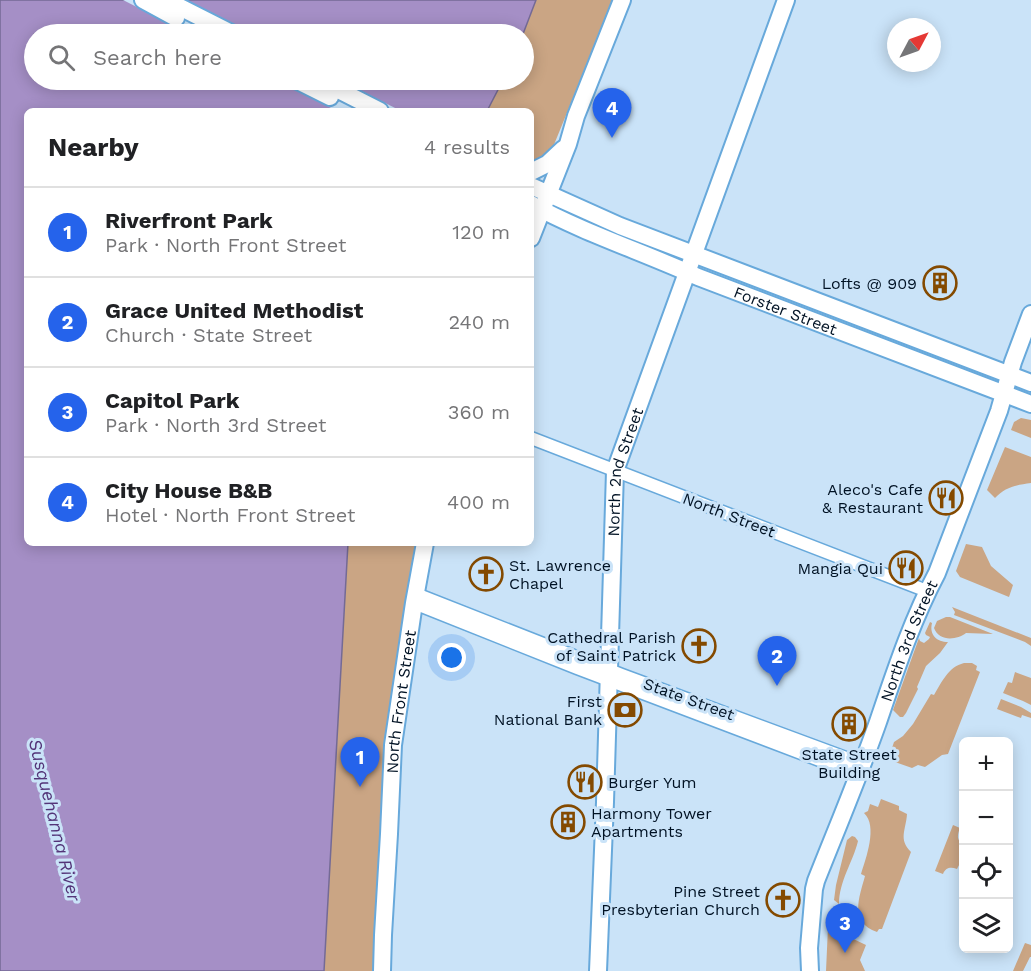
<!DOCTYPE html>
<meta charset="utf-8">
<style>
body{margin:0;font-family:"Work Sans",sans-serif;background:#f2f2f2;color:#202124}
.controls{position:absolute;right:18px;bottom:18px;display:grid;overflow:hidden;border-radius:9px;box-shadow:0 3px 15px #0003}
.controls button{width:54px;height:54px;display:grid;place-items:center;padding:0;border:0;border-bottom:2px solid #e0e0e0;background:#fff;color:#202124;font:30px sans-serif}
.compass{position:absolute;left:887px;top:18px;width:54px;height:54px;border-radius:50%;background:#fff;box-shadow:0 3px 15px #0003;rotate:49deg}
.you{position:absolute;left:452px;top:658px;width:21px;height:21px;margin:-15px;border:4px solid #fff;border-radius:50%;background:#1a73e8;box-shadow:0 0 0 9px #1a73e833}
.badge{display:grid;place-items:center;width:39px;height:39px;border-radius:50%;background:#2563eb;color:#fff;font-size:20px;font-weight:700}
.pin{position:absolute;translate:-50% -50px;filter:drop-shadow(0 2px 3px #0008)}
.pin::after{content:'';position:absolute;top:32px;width:21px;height:18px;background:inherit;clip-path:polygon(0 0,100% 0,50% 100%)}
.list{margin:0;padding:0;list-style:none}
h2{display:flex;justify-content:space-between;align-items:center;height:78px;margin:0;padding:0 24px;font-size:26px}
h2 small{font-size:20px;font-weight:400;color:#757577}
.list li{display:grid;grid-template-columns:39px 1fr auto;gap:18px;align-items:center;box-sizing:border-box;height:90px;padding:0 24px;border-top:2px solid #e0e0e0}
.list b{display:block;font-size:22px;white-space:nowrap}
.list p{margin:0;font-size:20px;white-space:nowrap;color:#757577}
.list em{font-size:20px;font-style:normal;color:#757577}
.icon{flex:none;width:33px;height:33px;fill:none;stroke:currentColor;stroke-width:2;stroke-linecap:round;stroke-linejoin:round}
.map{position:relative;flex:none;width:1031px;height:971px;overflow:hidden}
.search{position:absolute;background:#fff;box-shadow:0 3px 15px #0003;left:24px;top:24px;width:510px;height:66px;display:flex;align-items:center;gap:15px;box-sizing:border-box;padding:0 21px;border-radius:33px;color:#757577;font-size:22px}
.panel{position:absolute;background:#fff;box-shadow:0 3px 15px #0003;left:24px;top:108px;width:510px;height:438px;border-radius:9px}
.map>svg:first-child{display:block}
.green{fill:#caa584}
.water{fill:#a58fc6;stroke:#746a95;stroke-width:1.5}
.pier{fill:#cae3f8}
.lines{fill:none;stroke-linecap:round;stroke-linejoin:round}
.minor-casing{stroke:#68a9db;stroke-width:15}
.major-casing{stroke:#68a9db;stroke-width:20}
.minor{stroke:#fff;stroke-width:12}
.major{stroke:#fff;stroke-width:16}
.labels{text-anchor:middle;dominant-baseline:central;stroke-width:6;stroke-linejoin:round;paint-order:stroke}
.poi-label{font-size:16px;fill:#001224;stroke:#cae3f8;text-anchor:end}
.street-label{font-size:16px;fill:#001224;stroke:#cae3f8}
.water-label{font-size:18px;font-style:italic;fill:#533478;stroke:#cae3f8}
</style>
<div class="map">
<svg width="1031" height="971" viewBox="0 0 1031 971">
<rect width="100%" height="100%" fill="#cae3f8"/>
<!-- green -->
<g class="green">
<polygon points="536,0 613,0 531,201 531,111 487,111 503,80 524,80 523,34"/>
<polygon points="1021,418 1031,420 1031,438 1011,430 1014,422"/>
<path d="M1005 447 1031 457V483C1016 485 1005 487 995 498L987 490Z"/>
<polygon points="348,543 418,543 378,971 324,971"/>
<polygon points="966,544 982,547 991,566 1013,585 1009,597 960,577 956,571"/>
<polygon points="952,607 1031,638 1031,646 1025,642 954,615 955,612"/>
<path d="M946 617H950L993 634 966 633C957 640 939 642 934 628L937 621Z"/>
<path d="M930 622 932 623C929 635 937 642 948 642L940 653 926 666 917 687 918 689 906 713 903 717H900L893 710 919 638 920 641 924 643 929 639 930 637 926 635 925 633Z"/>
<path d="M964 663H972L977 666 976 670 980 672 948 754 942 755 925 767 918 765 912 768 895 762 898 754 891 751 894 742 903 736 913 724 931 694 934 695C942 682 948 667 964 663Z"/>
<polygon points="1015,672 1031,678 1031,705 1023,701 1003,693 1008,682 1012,683"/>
<polygon points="1001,699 1021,707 1031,713 1031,718 1022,715 1021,718 997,709"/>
<path d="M881 799 899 806V810L907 814C906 830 898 839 911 852L882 929H879L877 932C849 922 859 898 865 876L861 874C866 858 878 826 864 813L868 811 870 804 878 807Z"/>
<path d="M953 825 960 828C954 843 963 840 964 850 964 857 960 863 957 869 951 867 946 867 943 874L935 871Z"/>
<path d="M852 836 855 837 858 841C853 862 839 881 839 904L834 900 836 885 847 840Z"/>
<polygon points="828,927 866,945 860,960 865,971 826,971"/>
<polygon points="1025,943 1031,945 1031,957 1030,957 1023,971 1013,971"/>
</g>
<!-- water -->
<polygon class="water" points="0,0 536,0 523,34 34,34 34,80 503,80 487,111 27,111 27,543 348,543 324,971 0,971"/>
<!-- pier -->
<g class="pier">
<polygon points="123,0 186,0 253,34 190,34"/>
<polygon points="276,80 340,80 401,111 337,111"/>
</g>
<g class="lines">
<defs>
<g id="minor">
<polyline points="531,438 927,591"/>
<polyline points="416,594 622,675 862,764"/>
<polyline points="414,603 577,668 859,775"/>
</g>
<g id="major">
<polyline points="143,0 176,18"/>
<polyline points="166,0 233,34"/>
<polyline points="296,80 330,97"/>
<polyline points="319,80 380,111"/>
<polyline points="531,172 547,164 563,149"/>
<polyline points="531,186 620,226 1031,383"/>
<path id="s1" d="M531 204C584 233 643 252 698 277L1031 404"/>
<polyline points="531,238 568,144 576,116 622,0"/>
<path id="s2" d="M382 971 383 935 389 834 393 745 414 603 425 543"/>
<path id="s3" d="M598 971 605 802 615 471 786 0"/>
<path id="s4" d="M810 971 809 948 814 889 816 881C837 828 859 776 878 722 895 672 912 620 937 573L999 411 1013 362 1031 314"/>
</g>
</defs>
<!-- minor casing -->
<use href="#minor" class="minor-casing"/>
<!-- major casing -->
<use href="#major" class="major-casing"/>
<!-- minor -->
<use href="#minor" class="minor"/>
<!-- major -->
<use href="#major" class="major"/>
</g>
<!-- icons -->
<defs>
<symbol id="building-ring" viewBox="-11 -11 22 22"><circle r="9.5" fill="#cae3f8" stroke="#844a00" stroke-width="1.5"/><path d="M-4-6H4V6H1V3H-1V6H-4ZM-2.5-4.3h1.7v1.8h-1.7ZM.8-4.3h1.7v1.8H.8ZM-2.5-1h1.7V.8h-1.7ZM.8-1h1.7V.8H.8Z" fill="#844a00"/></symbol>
<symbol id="restaurant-ring" viewBox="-11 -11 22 22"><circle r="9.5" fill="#cae3f8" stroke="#844a00" stroke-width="1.5"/><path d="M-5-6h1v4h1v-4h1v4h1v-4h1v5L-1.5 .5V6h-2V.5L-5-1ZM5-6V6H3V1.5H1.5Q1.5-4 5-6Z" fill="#844a00"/></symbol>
<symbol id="church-ring" viewBox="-11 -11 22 22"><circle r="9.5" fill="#cae3f8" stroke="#844a00" stroke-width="1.5"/><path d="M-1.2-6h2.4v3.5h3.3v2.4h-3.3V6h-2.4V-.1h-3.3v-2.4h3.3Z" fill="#844a00"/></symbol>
<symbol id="bank-ring" viewBox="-11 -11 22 22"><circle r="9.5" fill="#cae3f8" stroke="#844a00" stroke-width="1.5"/><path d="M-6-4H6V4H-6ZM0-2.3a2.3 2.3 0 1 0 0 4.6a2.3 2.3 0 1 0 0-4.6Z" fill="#844a00"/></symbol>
</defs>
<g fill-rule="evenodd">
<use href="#building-ring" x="921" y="264" width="38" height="38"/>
<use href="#restaurant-ring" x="927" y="479" width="38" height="38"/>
<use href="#restaurant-ring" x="887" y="549" width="38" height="38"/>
<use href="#church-ring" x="467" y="555" width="38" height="38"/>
<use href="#church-ring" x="680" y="627" width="38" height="38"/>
<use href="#bank-ring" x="606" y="691" width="38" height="38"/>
<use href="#building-ring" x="830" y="705" width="38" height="38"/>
<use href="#restaurant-ring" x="566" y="763" width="38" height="38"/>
<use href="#building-ring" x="549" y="803" width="38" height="38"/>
<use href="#church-ring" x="764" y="881" width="38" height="38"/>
</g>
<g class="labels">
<!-- poi labels -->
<g class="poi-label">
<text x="917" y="283">Lofts @ 909</text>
<text x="923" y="489">Aleco's Cafe<tspan x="923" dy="18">&amp; Restaurant</tspan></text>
<text x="509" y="565" text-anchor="start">St. Lawrence<tspan x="509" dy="18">Chapel</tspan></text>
<text x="883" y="568">Mangia Qui</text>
<text x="676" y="637">Cathedral Parish<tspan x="676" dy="18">of Saint Patrick</tspan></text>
<text x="602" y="701">First<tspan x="602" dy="18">National Bank</tspan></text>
<text x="849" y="754" text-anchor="middle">State Street<tspan x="849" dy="18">Building</tspan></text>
<text x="608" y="782" text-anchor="start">Burger Yum</text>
<text x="591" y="813" text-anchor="start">Harmony Tower<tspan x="591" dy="18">Apartments</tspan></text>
<text x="760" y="891">Pine Street<tspan x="760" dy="18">Presbyterian Church</tspan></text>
</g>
<!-- street labels -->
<g class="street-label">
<text stroke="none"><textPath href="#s1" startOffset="276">Forster Street</textPath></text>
<text stroke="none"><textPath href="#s3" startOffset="501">North 2nd Street</textPath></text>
<text transform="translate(729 515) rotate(21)">North Street</text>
<text stroke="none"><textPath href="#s4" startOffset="348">North 3rd Street</textPath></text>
<text transform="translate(689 699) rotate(20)">State Street</text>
<text stroke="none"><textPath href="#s2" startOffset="270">North Front Street</textPath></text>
</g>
<!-- water labels -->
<g class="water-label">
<text transform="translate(55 820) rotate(76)">Susquehanna River</text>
</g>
</g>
</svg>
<div class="controls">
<button>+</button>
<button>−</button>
<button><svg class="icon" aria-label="locate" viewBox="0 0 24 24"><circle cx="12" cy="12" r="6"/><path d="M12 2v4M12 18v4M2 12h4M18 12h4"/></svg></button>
<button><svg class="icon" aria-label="layers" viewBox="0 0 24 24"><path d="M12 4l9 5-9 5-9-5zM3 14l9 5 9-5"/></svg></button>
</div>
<svg class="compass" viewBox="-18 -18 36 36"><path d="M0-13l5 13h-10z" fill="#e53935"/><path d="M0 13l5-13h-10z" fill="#757577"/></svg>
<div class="you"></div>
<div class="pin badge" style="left:360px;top:787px">1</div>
<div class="pin badge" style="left:777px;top:686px">2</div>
<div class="pin badge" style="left:845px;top:953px">3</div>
<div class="pin badge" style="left:612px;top:138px">4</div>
<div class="search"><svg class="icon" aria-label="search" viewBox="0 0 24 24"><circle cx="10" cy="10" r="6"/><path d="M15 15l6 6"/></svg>Search here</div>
<section class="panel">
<h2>Nearby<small>4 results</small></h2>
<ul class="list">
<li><span class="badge">1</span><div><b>Riverfront Park</b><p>Park · North Front Street</p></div><em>120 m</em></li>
<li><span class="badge">2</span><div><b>Grace United Methodist</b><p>Church · State Street</p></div><em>240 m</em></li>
<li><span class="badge">3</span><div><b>Capitol Park</b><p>Park · North 3rd Street</p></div><em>360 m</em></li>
<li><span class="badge">4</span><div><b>City House B&amp;B</b><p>Hotel · North Front Street</p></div><em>400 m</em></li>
</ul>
</section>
</div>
